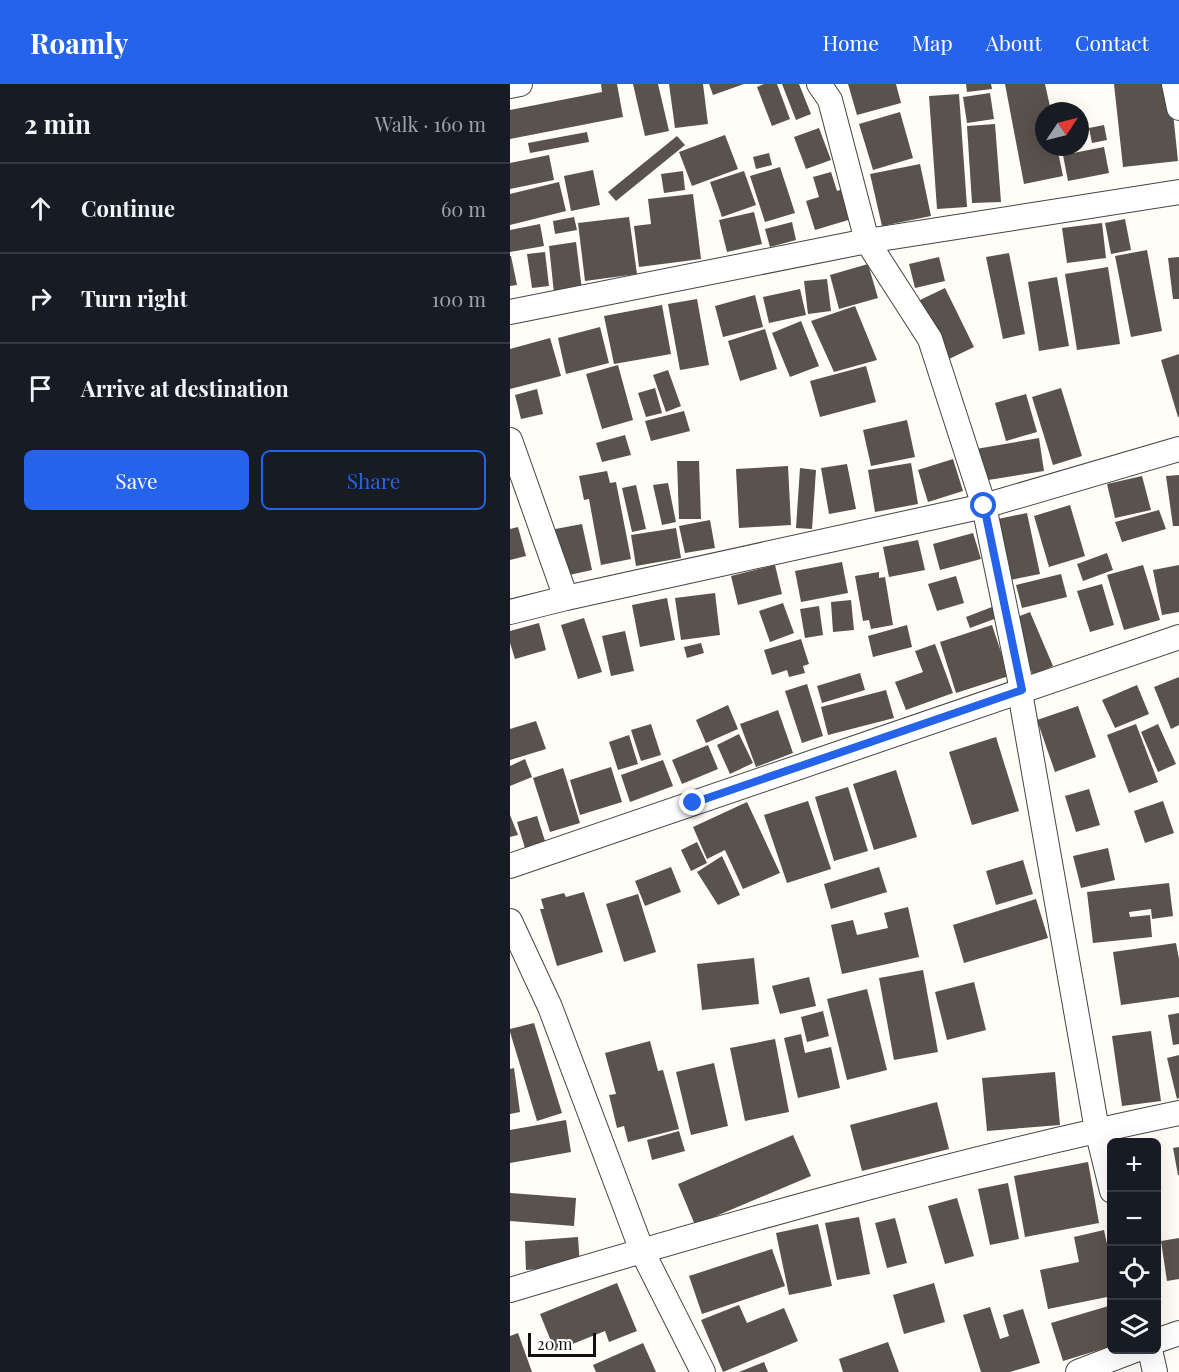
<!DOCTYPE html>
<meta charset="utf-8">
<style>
body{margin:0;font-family:"Playfair Display",serif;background:#20242c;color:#f1f3f6}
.controls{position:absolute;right:18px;bottom:18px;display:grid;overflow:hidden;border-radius:9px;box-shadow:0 6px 24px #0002}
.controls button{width:54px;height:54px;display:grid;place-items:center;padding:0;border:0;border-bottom:2px solid #363941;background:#171b24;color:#f1f3f6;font:30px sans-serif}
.compass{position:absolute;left:525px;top:18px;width:54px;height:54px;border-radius:50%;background:#171b24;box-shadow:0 6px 24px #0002;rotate:55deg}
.scale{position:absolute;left:18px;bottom:15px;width:68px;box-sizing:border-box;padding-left:6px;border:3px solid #111;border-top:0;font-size:16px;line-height:21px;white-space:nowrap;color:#111;-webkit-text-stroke:4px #fff;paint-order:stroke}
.stop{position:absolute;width:18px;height:18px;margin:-14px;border:4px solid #2563eb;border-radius:50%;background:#fff}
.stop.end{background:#2563eb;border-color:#fff;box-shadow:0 2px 6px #0008}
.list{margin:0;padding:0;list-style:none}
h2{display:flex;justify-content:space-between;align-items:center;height:78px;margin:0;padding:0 24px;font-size:26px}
h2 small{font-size:20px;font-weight:400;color:#9ea1a6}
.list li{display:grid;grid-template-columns:39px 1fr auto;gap:18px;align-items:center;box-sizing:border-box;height:90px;padding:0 24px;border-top:2px solid #363941}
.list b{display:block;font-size:22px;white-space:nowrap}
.list em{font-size:20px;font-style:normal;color:#9ea1a6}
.actions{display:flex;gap:12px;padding:18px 24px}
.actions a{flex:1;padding:14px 0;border:2px solid #2563eb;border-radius:9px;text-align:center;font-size:21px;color:#2563eb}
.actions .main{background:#2563eb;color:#fff}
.icon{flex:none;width:33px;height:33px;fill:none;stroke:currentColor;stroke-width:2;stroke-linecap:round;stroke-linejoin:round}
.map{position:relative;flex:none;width:669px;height:1288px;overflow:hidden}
header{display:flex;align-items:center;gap:36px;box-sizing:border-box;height:84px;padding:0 30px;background:#2563eb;color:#fff}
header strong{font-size:28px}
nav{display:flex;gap:33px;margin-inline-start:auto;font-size:21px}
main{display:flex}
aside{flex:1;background:#171b24}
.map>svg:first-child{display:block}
.building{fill:#5a524d}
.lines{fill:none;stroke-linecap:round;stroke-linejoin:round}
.street-casing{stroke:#444;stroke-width:26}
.street{stroke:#fff;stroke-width:24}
.route{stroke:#2563eb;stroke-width:8}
</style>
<header>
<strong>Roamly</strong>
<nav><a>Home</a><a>Map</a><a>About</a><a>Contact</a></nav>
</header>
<main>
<aside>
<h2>2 min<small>Walk · 160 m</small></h2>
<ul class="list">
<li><svg class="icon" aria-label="ahead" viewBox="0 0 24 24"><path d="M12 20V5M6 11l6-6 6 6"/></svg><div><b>Continue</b></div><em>60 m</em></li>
<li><svg class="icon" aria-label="right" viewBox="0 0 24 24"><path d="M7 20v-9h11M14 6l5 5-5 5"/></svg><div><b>Turn right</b></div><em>100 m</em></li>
<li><svg class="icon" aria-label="arrive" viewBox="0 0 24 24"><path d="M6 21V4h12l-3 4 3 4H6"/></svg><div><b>Arrive at destination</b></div></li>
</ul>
<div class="actions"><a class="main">Save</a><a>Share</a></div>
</aside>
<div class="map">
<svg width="669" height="1288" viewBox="0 0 669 1288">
<rect width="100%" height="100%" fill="#fffdf5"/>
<!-- building -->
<g class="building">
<polygon points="91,0 107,0 113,33 0,55 0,26 92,8"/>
<polygon points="123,0 148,0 159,47 135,52"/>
<polygon points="159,0 193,0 198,40 165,44"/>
<polygon points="199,0 234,0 203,11"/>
<polygon points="254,0 267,0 280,35 262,42 247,3"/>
<polygon points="272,0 289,0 301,30 286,36"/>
<polygon points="338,0 386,0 391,19 347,31"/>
<polygon points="456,0 481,0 482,5 457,8"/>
<polygon points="495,0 535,0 541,27 534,27 534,63 547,63 553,92 514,100"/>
<polygon points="604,0 660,0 668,77 613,83"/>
<polygon points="480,9 484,35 457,39 453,13"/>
<polygon points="449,10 457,123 427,125 419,12"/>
<polygon points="390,28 403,74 363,86 349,40"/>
<polygon points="485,40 491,118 462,119 457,42"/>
<polygon points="594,41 597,56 582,59 579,44"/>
<polygon points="309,44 321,76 296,85 284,53"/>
<polygon points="77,48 79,58 20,69 18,59"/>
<polygon points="215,51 228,85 182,102 169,68"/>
<polygon points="167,52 175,61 106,117 98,108"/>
<polygon points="594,63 599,89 558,97 553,71"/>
<polygon points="259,69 262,81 246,85 243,73"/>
<polygon points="39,71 44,96 0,105 0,79"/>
<polygon points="410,80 421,132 372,142 360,90"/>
<polygon points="270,83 285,129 255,138 240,92"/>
<polygon points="83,86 90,121 61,127 54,92"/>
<polygon points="173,87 175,106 154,109 151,90"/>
<polygon points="234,87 246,121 212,133 200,98"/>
<polygon points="321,88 327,107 336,104 345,134 305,146 296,117 309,113 303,93"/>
<polygon points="49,98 56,127 0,141 0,110"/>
<polygon points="183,110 191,175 129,183 124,142 141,140 138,115"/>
<polygon points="244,128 252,160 217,168 209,136"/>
<polygon points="64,133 67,146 45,150 43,137"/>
<polygon points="119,133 127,190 75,197 68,139"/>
<polygon points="615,135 621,166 601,170 595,139"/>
<polygon points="282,138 286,156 260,163 255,145"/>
<polygon points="592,139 596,174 557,179 552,144"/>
<polygon points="30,140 34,162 0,168 0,146"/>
<polygon points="66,158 72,206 44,209 39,162"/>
<polygon points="637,166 652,247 621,253 605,172"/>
<polygon points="35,168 39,202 22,204 17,170"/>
<polygon points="499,169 515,250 493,255 476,173"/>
<polygon points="0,172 1,172 7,201 0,202"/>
<polygon points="429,173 435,197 405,204 399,180"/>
<polygon points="669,173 669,215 663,215 658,174"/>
<polygon points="358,180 368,214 329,225 320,191"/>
<polygon points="598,183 610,260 567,266 555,190"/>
<polygon points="547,193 559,262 529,267 518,198"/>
<polygon points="317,195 321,227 298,230 294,197"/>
<polygon points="435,204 464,263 437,276 408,217"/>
<polygon points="290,205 296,231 259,239 253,213"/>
<polygon points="245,211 253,243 213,253 205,222"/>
<polygon points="187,215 199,281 170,286 158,220"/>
<polygon points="152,221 161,270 104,280 94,232"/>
<polygon points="345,222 367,276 324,288 301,237"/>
<polygon points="291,237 309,282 280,293 262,249"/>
<polygon points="90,243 99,279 56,290 48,254"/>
<polygon points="255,245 267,285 230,297 218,257"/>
<polygon points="40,254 51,292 0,305 0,265"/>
<polygon points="669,270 669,333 668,333 651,276"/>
<polygon points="108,281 123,336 92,345 76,290"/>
<polygon points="356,282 366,318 310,333 300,297"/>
<polygon points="158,286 171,322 156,328 143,291"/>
<polygon points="145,304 152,329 136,333 128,309"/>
<polygon points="551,304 572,372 543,381 522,313"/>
<polygon points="27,305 33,330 11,335 5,311"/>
<polygon points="516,310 527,348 496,357 485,319"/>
<polygon points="174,327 180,347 141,357 135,337"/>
<polygon points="397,336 405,373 361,382 353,346"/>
<polygon points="115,351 121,371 92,378 86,359"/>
<polygon points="529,354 534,387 472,397 466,365"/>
<polygon points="443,375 453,407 418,418 408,386"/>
<polygon points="167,377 189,377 191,435 169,435"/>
<polygon points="401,379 408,420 365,428 358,386"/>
<polygon points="337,380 346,425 319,430 311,384"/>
<polygon points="278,382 281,441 229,444 226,385"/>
<polygon points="290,384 306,386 302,445 286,444"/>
<polygon points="97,387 100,399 106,398 121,475 91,481 79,415 74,416 69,392"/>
<polygon points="669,391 669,442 663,442 656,392"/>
<polygon points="632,392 641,426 605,434 597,400"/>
<polygon points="158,399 166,438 152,441 143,401"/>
<polygon points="126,401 136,445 122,448 112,404"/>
<polygon points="560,421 575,472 539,483 524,432"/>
<polygon points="649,426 656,445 612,458 605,438"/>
<polygon points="517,429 530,490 500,496 488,435"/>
<polygon points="200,436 205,464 175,469 169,442"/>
<polygon points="72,440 82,486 50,493 40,446"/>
<polygon points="8,443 16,472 0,476 0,445"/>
<polygon points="166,444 171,474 126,482 121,451"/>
<polygon points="463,449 471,475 430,486 423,460"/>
<polygon points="408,456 415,486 379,493 373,463"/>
<polygon points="597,469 603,486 573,497 567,480"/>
<polygon points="332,478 338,509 291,518 285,487"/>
<polygon points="265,481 272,510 228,521 221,492"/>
<polygon points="633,481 650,536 614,546 597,491"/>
<polygon points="669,481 669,528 652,531 643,486"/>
<polygon points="369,488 369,494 375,493 383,541 361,545 359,536 353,537 345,492"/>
<polygon points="551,490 557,513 512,524 506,501"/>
<polygon points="446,492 454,519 427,527 418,500"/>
<polygon points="592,500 604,541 580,548 567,507"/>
<polygon points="205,509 210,551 171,556 165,514"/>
<polygon points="157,514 165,556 130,563 122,521"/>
<polygon points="341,516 344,546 323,548 321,518"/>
<polygon points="273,519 284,549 260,558 249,527"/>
<polygon points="309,522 313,551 295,554 290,525"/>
<polygon points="482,523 487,534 460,544 456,533"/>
<polygon points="520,528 543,582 523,591 500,536"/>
<polygon points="74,534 92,588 68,595 51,541"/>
<polygon points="29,539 36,566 5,575 0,559 0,547"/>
<polygon points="397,541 402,563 363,573 358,552"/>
<polygon points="482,541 499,592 446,609 430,558"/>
<polygon points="115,547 124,587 101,592 92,552"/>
<polygon points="291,555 299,580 293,582 295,589 279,593 277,586 262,591 254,566"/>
<polygon points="191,559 194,569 177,574 174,563"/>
<polygon points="425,560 443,609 396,626 385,598 413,588 405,567"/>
<polygon points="350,589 355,606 312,619 307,602"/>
<polygon points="669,593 669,641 661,645 644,603"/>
<polygon points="297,600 313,652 292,659 275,607"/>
<polygon points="627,601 639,630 605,644 592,616"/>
<polygon points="376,606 384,634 318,651 311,623"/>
<polygon points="218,621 228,645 196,659 186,636"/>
<polygon points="568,622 586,673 545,688 527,636"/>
<polygon points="268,626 283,669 246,683 230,640"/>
<polygon points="26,637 36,665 0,676 0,645"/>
<polygon points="141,640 151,671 131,677 121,646"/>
<polygon points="626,640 648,698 619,709 597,651"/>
<polygon points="648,640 666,680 648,688 631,648"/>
<polygon points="229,650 243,679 220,690 207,661"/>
<polygon points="119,651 128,680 108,686 99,658"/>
<polygon points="486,653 509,727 462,741 439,668"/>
<polygon points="198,661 208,685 172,700 162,676"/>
<polygon points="15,675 22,693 0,702 0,682"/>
<polygon points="153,676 163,702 120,718 111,691"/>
<polygon points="101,683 112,718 70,731 60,696"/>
<polygon points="53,684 70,739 40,748 23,694"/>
<polygon points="386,686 407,753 364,766 343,700"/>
<polygon points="338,703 358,767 324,777 305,713"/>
<polygon points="579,705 590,741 566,748 555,712"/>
<polygon points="298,717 321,785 277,799 254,731"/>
<polygon points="653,717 664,749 635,759 624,727"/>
<polygon points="237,718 270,789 233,805 215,766 197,775 183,743"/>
<polygon points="0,731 8,751 0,753"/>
<polygon points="27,732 35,757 15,764 7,738"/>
<polygon points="187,758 197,779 181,787 171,766"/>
<polygon points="598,764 605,796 571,804 563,772"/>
<polygon points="212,772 230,811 208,821 187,788"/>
<polygon points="513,776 523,810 486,821 476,787"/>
<polygon points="161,783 171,808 135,822 125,797"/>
<polygon points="369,783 377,808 321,825 314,800"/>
<polygon points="659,799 663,832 642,835 641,825 619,828 620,833 640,831 642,853 583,859 577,808"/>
<polygon points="74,808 93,868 47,882 30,825 34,825 31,815 54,809 56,813"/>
<polygon points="128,810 146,868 114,878 96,820"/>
<polygon points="526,815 538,854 454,879 443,841"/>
<polygon points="398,823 409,873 332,890 321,841 343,836 347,851 378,844 374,829"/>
<polygon points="666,859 669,875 669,913 611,921 603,868"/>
<polygon points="244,874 249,920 192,926 187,880"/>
<polygon points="413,886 428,968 384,976 369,894"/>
<polygon points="299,893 306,922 270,930 262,902"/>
<polygon points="464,898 476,946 437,956 425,908"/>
<polygon points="357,905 377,986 337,996 317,915"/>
<polygon points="313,927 319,952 297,958 291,933"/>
<polygon points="669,929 669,960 663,961 658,931"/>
<polygon points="24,939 52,1029 27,1037 0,948 0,945"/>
<polygon points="641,947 651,1017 612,1022 602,952"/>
<polygon points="291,950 295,969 321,963 330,1004 288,1014 274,954"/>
<polygon points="265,955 279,1028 235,1037 220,964"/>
<polygon points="140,957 148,987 153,986 169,1045 118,1058 114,1042 107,1044 99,1011 106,1010 95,969"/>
<polygon points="669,971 669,1014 667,1015 657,974"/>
<polygon points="204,979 218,1042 181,1051 166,988"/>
<polygon points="4,984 10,1028 0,1030 0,985"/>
<polygon points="545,988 550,1041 477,1047 472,994"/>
<polygon points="427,1018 439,1065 352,1087 340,1041"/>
<polygon points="56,1036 61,1068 0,1079 0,1046"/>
<polygon points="169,1047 175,1067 142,1076 137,1056"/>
<polygon points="283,1051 301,1092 185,1141 168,1100"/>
<polygon points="669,1063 669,1091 668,1091 663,1064"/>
<polygon points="578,1078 589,1139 515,1153 504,1092"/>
<polygon points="498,1099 509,1155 480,1161 468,1105"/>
<polygon points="0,1109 66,1114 64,1142 0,1137"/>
<polygon points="447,1114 464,1172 435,1180 418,1122"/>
<polygon points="349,1133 360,1190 327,1196 315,1139"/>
<polygon points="385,1134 397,1179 377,1184 365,1139"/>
<polygon points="308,1140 322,1202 279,1211 266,1149"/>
<polygon points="594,1146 602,1183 602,1212 538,1225 530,1186 569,1178 564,1153"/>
<polygon points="68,1153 70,1182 16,1186 15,1157"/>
<polygon points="669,1154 669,1195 657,1197 651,1157"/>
<polygon points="262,1165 275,1202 192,1230 179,1192"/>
<polygon points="107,1199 127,1247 99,1258 95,1247 45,1267 30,1230"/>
<polygon points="424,1199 435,1238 394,1250 383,1211"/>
<polygon points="229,1221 237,1239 274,1224 288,1257 213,1288 191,1236"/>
<polygon points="602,1221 602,1262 553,1277 541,1239"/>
<polygon points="480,1223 490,1255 499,1252 493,1231 513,1225 530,1279 500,1288 471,1288 453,1231"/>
<polygon points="8,1249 22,1288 0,1288 0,1252"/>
<polygon points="378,1258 389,1288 333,1288 329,1275"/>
<polygon points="133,1259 146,1288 86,1288 83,1281"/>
<polygon points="254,1278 258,1288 229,1288"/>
</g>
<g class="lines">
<defs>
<g id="street">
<polyline points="309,0 320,16 357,157 420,255 474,422 512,606 511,614 587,1046 602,1107"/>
<polyline points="664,0 669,24"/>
<polyline points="0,2 10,0"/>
<polyline points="0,228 357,157 669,108"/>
<polyline points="0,356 56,514"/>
<polyline points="0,528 56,514 474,422 669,365"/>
<polyline points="0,782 669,553"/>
<polyline points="0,837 40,923 132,1167 193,1288"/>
<path d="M0 1206C221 1140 443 1076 669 1029"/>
<polyline points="646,1257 669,1249"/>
<polyline points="640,1266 645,1288"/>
<polyline points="568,1288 625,1266"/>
</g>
</defs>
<!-- street casing -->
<use href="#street" class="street-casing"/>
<!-- street -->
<use href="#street" class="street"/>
</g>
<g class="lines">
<!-- route -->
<polyline class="route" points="183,719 512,606 474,422"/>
</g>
</svg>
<div class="controls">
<button>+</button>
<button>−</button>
<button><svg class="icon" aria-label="locate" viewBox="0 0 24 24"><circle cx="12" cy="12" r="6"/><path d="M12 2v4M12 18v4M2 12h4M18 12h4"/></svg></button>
<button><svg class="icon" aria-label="layers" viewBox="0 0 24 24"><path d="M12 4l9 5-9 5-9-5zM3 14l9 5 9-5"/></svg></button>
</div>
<svg class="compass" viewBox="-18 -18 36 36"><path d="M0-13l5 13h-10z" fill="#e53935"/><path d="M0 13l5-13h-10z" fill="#9ea1a6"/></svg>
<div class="scale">20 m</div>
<div class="stop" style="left:474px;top:422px"></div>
<div class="stop end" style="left:183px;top:719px"></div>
</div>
</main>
